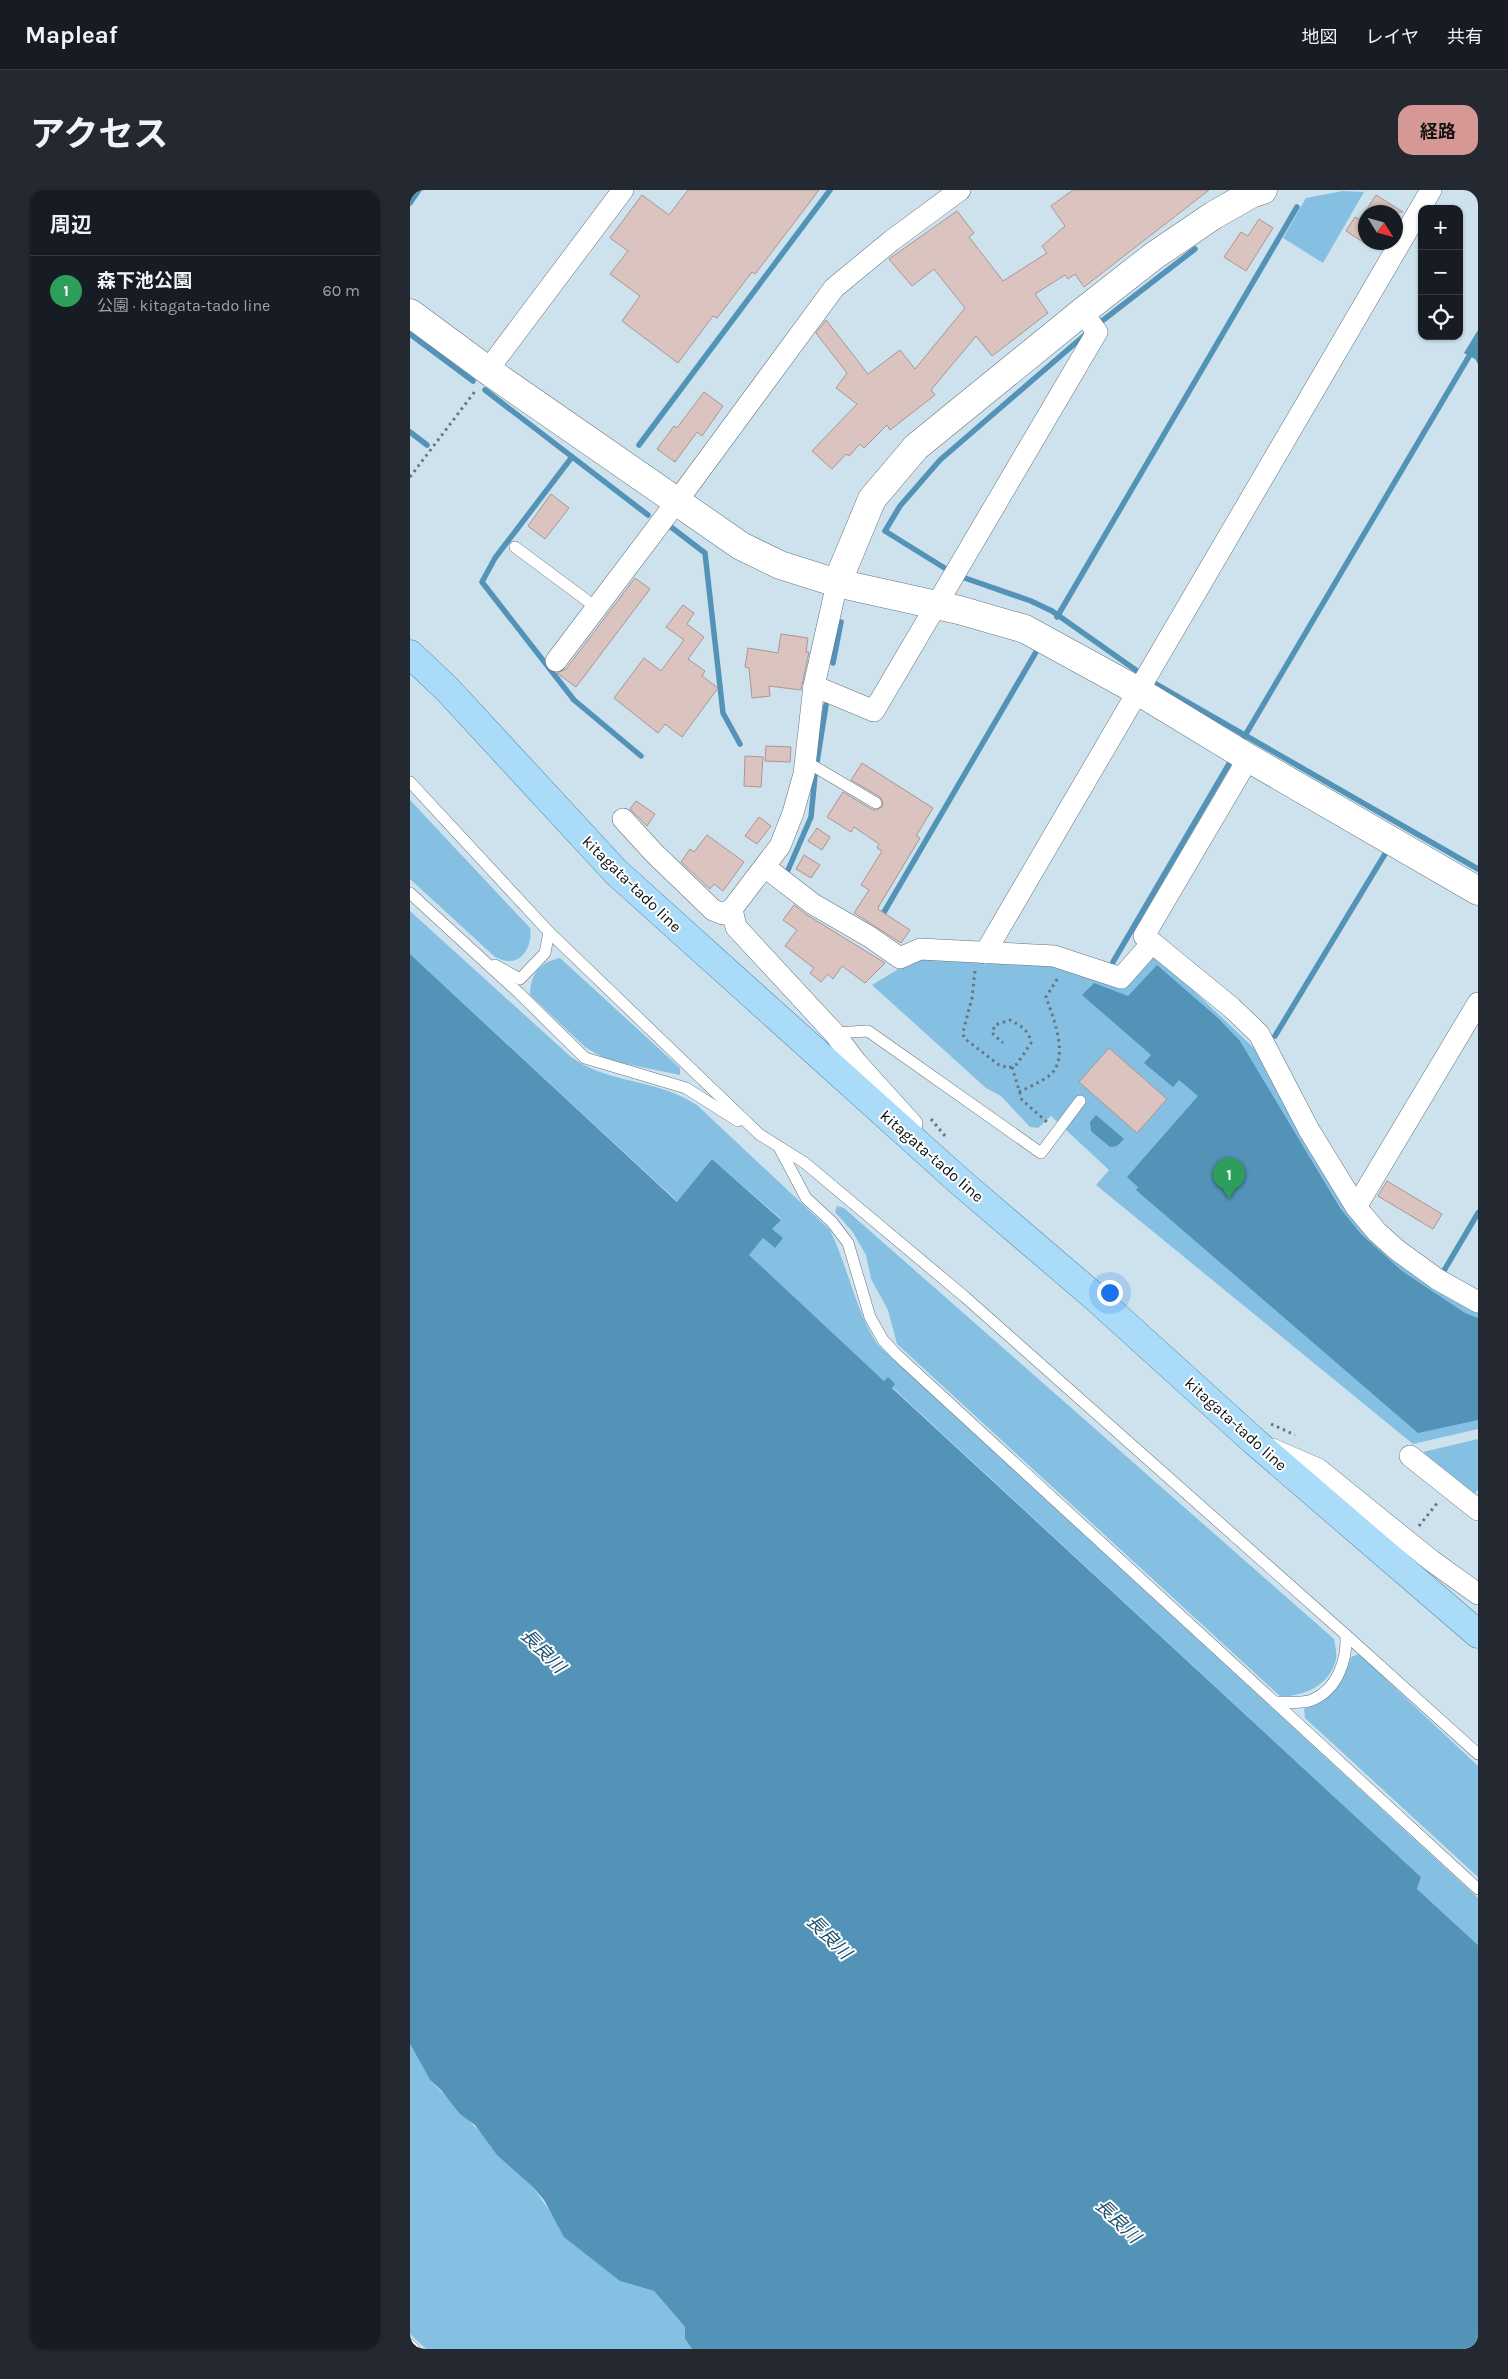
<!DOCTYPE html>
<html lang="ja">
<meta charset="utf-8">
<style>
body{margin:0;font-family:Karla,"Noto Sans JP",sans-serif;background:#242831;color:#f1f3f6}
.controls{position:absolute;right:15px;top:15px;display:grid;overflow:hidden;border-radius:10px;box-shadow:0 1px 4px #0004}
.controls button{width:45px;height:45px;display:grid;place-items:center;padding:0;border:0;border-bottom:1px solid #363941;background:#171b24;color:#f1f3f6;font:25px sans-serif}
.compass{position:absolute;left:948px;top:15px;width:45px;height:45px;border-radius:50%;background:#171b24;box-shadow:0 1px 4px #0004;rotate:127deg}
.you{position:absolute;left:699px;top:1102px;width:18px;height:18px;margin:-12px;border:4px solid #fff;border-radius:50%;background:#1a73e8;box-shadow:0 0 0 8px #1a73e833}
.badge{display:grid;place-items:center;width:32px;height:32px;border-radius:50%;background:#d69895;color:#fff;font-size:16px;font-weight:700}
.pin{position:absolute;translate:-50% -41px;filter:drop-shadow(0 1px 2px #0008)}
.pin::after{content:'';position:absolute;top:26px;width:18px;height:15px;background:inherit;clip-path:polygon(0 0,100% 0,50% 100%)}
.list{margin:0;padding:0;list-style:none}
h2{display:flex;justify-content:space-between;align-items:center;height:65px;margin:0;padding:0 20px;font-size:21px}
h2 small{font-size:16px;font-weight:400;color:#9ea1a6}
.list li{display:grid;grid-template-columns:32px 1fr auto;gap:15px;align-items:center;box-sizing:border-box;height:70px;padding:0 20px;border-top:1px solid #363941}
.list b{display:block;font-size:19px;white-space:nowrap}
.list p{margin:0;font-size:16px;white-space:nowrap;color:#9ea1a6}
.list em{font-size:16px;font-style:normal;color:#9ea1a6}
.icon{flex:none;width:28px;height:28px;fill:none;stroke:currentColor;stroke-width:2;stroke-linecap:round;stroke-linejoin:round}
.map{position:relative;flex:none;width:1068px;height:2159px;overflow:hidden;border-radius:15px}
header{display:flex;align-items:center;gap:30px;box-sizing:border-box;height:70px;padding:0 25px;background:#171b24;border-bottom:1px solid #363941}
header strong{font-size:24px}
nav{display:flex;gap:28px;margin-inline-start:auto;font-size:18px}
.intro{display:flex;align-items:center;justify-content:space-between;box-sizing:border-box;height:120px;padding:0 30px}
h1{margin:0;font-size:35px}
.button{padding:12px 22px;border-radius:15px;background:#d69895;color:#111;font-size:18px;font-weight:700}
main{display:flex;gap:30px;padding:0 30px}
aside{flex:1;background:#171b24;border-radius:15px;box-shadow:0 1px 4px #0004}
.map>svg:first-child{display:block}
.green{fill:#85c0e3}
.water{fill:#5293b7}
.lines{fill:none;stroke-linecap:round;stroke-linejoin:round}
.stream{stroke:#5293b7;stroke-width:5.5}
.building{fill:#dbc4c0;stroke:#ab9592}
.service-casing{stroke:#647580;stroke-width:12}
.minor-casing{stroke:#647580;stroke-width:22}
.tertiary-casing{stroke:#647580;stroke-width:29}
.primary-casing{stroke:#4d86a7;stroke-width:29}
.path{stroke:#68757d;stroke-width:3;stroke-dasharray:2.5 4;stroke-linecap:butt}
.service{stroke:#fff;stroke-width:11}
.minor{stroke:#fff;stroke-width:21}
.tertiary{stroke:#fff;stroke-width:28}
.primary{stroke:#aadcf9;stroke-width:28}
.labels{text-anchor:middle;dominant-baseline:central;stroke-width:4;stroke-linejoin:round;paint-order:stroke}
.street-label{font-size:16px;fill:#0b1216;stroke:#fff}
.water-label{font-size:18px;font-style:italic;fill:#1e506b;stroke:#fff}
</style>
<header>
<strong>Mapleaf</strong>
<nav><a>地図</a><a>レイヤ</a><a>共有</a></nav>
</header>
<div class="intro"><h1>アクセス</h1><a class="button">経路</a></div>
<main>
<aside>
<h2>周辺<small></small></h2>
<ul class="list">
<li><span class="badge" style="background:#2e9e5b">1</span><div><b>森下池公園</b><p>公園 · kitagata-tado line</p></div><em>60 m</em></li>
</ul>
</aside>
<div class="map">
<svg width="1068" height="2159" viewBox="0 0 1068 2159">
<rect width="100%" height="100%" fill="#cee2ee"/>
<!-- green -->
<g class="green">
<polygon points="933,1 954,2 913,73 873,48 896,8"/>
<path d="M0 610 120 738C123 752 114 773 97 771 93 771 89 768 85 767L0 689Z"/>
<path d="M0 721 161 867C198 894 250 889 288 916L420 1040C438 1077 445 1119 467 1154L1068 1708V1755L1007 1699 1011 1687 482 1197 485 1194 474 1191 338 1065 353 1048 365 1058 362 1039 371 1029 302 969 268 1012 0 764Z"/>
<polygon points="745,764 845,859 944,1023 1068,1118 1068,1239 1003,1254 686,995 699,980 641,926 628,938 620,937 591,906 576,898 462,795 508,767 642,771 682,787 716,798"/>
<path d="M150 768 270 878V885L197 870 175 857 120 805C120 784 130 772 150 768Z"/>
<path d="M427 1016 434 1018 924 1449C925 1455 927 1463 926 1469 920 1496 895 1505 871 1507L487 1154 478 1120 461 1089 456 1065 442 1041 425 1022Z"/>
<polygon points="1068,1249 1068,1299 1065,1304 1013,1262"/>
<path d="M949 1464 1068 1576V1687L895 1528 894 1519C920 1509 933 1492 941 1467Z"/>
<polygon points="0,1854 20,1890 123,1997 143,2026 210,2091 244,2101 275,2137 275,2149 282,2159 16,2159 0,2144"/>
</g>
<!-- water -->
<g class="water">
<polygon points="1068,140 1068,174 1065,169 1054,163"/>
<polygon points="0,764 267,1012 302,969 371,1030 362,1039 373,1048 365,1058 353,1048 339,1065 474,1191 478,1187 485,1194 482,1198 1011,1687 1007,1699 1068,1755 1068,2159 282,2159 275,2149 275,2137 244,2101 210,2091 154,2047 134,2010 123,1997 87,1965 65,1935 50,1924 31,1900 20,1890 0,1854"/>
<polygon points="747,775 808,828 830,851 930,1018 951,1044 992,1081 1055,1123 1068,1128 1068,1230 1008,1243 726,1000 728,997 717,987 788,906 769,890 763,897 734,873 741,865 672,805 684,793 718,806"/>
<polygon points="686,925 714,949 707,956 700,957 681,941 680,932"/>
</g>
<g class="lines">
<!-- stream -->
<g class="stream">
<polyline points="0,13 9,0"/>
<polyline points="692,131 785,59"/>
<polyline points="0,144 63,191"/>
<polyline points="75,200 238,325"/>
<polyline points="0,242 17,255"/>
<polyline points="229,255 420,0"/>
<polyline points="162,267 85,368 72,392 164,510 231,566"/>
<polyline points="261,337 295,363 313,523 330,554"/>
<polyline points="541,382 475,341 490,316 530,270 676,144"/>
<polyline points="552,387 621,411 642,421 730,483"/>
<polyline points="647,427 887,17"/>
<polyline points="423,473 431,432"/>
<polyline points="744,493 1068,679"/>
<polyline points="830,554 1068,151"/>
<polyline points="407,572 416,515"/>
<polyline points="378,680 401,627 405,586"/>
<polyline points="470,729 626,462"/>
<polyline points="703,772 823,567"/>
<polyline points="865,846 978,659"/>
<polyline points="1032,1084 1068,1023"/>
</g>
</g>
<!-- building -->
<g class="building">
<polygon points="278,0 409,0 345,84 342,82 307,128 303,126 268,173 212,131 230,106 200,84 218,61 200,48 232,5 259,25"/>
<polygon points="663,0 799,0 674,97 665,84 658,89 655,85 625,104 638,123 582,166 566,146 521,200 525,205 480,240 477,235 454,258 450,254 439,266 436,264 422,279 402,261 447,214 426,198 437,183 406,143 416,130 458,184 490,160 505,179 555,118 524,79 502,96 479,69 547,21 564,43 559,47 593,91 637,63 632,56 655,36 641,16"/>
<polygon points="966,5 993,22 955,22"/>
<polygon points="945,27 956,33 956,54 936,41"/>
<polygon points="849,29 863,38 836,81 814,67 831,42 838,46"/>
<polygon points="294,202 313,216 292,246 287,242 265,272 247,259 264,236 267,238"/>
<polygon points="141,304 159,318 135,349 118,336"/>
<polygon points="225,388 240,399 166,497 147,483 156,479"/>
<polygon points="273,415 284,423 277,434 294,447 278,469 295,481 292,486 308,498 272,547 255,534 248,543 204,508 234,468 251,481 274,450 256,437"/>
<polygon points="371,444 398,448 396,462 399,462 391,500 359,496 360,506 342,508 339,478 335,477 338,458 368,463"/>
<polygon points="356,556 381,557 380,572 355,571"/>
<polygon points="335,566 353,567 351,597 334,596"/>
<polygon points="452,573 523,618 506,646 510,648 469,716 468,719 500,740 491,753 444,723 459,700 451,695 472,661 467,658 469,654 444,637 441,642 417,627 433,602 463,620 466,620 472,617 473,613 470,607 441,590"/>
<polygon points="226,611 245,624 237,636 220,619"/>
<polygon points="349,627 361,636 347,654 335,646"/>
<polygon points="407,638 420,647 412,660 398,651"/>
<polygon points="297,645 334,672 313,701 304,694 300,699 271,672 280,659 284,662"/>
<polygon points="394,665 410,675 401,688 386,679"/>
<polygon points="384,715 397,725 475,773 455,793 432,776 423,789 418,784 411,792 400,783 404,778 375,756 387,740 373,730"/>
<polygon points="699,858 757,909 727,943 669,892"/>
<polygon points="977,991 1032,1024 1023,1039 968,1006"/>
</g>
<g class="lines">
<defs>
<g id="service">
<polyline points="105,357 187,418"/>
<polyline points="395,571 466,613"/>
<polyline points="0,592 139,742 135,763 110,789 85,775"/>
<polyline points="0,703 109,803 175,868 276,898 328,931"/>
<polyline points="139,742 349,944 395,973 555,1107 936,1445 1068,1564"/>
<polyline points="424,843 458,841 631,963 670,911"/>
<polyline points="370,959 396,1008 422,1032 438,1053 460,1127 473,1150 486,1164 1068,1699"/>
<path d="M867 1512C878 1512 891 1514 902 1510 928 1499 937 1470 936 1445"/>
<polyline points="0,2155 4,2159"/>
</g>
<g id="minor">
<polyline points="77,181 213,0"/>
<polyline points="427,393 404,496 394,584 383,623 370,656 322,719 326,737 424,843 446,872 502,934"/>
<polyline points="146,471 268,310 424,98 481,51 550,0"/>
<polyline points="404,496 464,521 687,142 672,122"/>
<polyline points="838,569 734,746 822,818 849,844 899,940 946,1017 967,1042 987,1060 1027,1089 1068,1112"/>
<polyline points="213,629 244,663 303,720 313,724 322,719"/>
<polyline points="355,677 403,714 460,747 490,768 510,759 644,766 711,788 742,753"/>
<polyline points="575,763 1021,0"/>
<polyline points="946,1017 1068,813"/>
<polyline points="862,1259 908,1279 1022,1371 1068,1404"/>
<polyline points="1000,1266 1068,1320"/>
</g>
<g id="tertiary">
<polyline points="0,123 80,182 331,356 370,375 427,393 549,420 615,439 728,501 835,566 1068,701"/>
<polyline points="427,393 462,309 506,257 672,122 745,65 804,25 841,4 853,0"/>
</g>
<polyline id="primary" points="0,464 37,499 206,682 548,990 686,1108 845,1252 1068,1444"/>
</defs>
<!-- service casing -->
<use href="#service" class="service-casing"/>
<!-- minor casing -->
<use href="#minor" class="minor-casing"/>
<!-- tertiary casing -->
<use href="#tertiary" class="tertiary-casing"/>
<!-- primary casing -->
<use href="#primary" class="primary-casing"/>
<!-- path -->
<g class="path">
<polyline points="0,287 66,200"/>
<path d="M565 781 562 808 553 842 554 848 589 875 599 878 607 874 621 853C619 840 611 836 600 830L585 835 582 843 593 853"/>
<polyline points="602,877 612,910 637,932"/>
<path d="M609 902C619 897 631 892 640 885 660 868 643 827 636 807L649 786"/>
<polyline points="521,929 535,946"/>
<polyline points="861,1234 885,1245"/>
<polyline points="1009,1336 1028,1312"/>
</g>
<!-- service -->
<use href="#service" class="service"/>
<!-- minor -->
<use href="#minor" class="minor"/>
<!-- tertiary -->
<use href="#tertiary" class="tertiary"/>
<!-- primary -->
<use href="#primary" class="primary"/>
</g>
<g class="labels">
<!-- street labels -->
<g class="street-label">
<text transform="translate(222 694) rotate(44)">kitagata-tado line</text>
<text transform="translate(522 966) rotate(41)">kitagata-tado line</text>
<text transform="translate(826 1234) rotate(42)">kitagata-tado line</text>
</g>
<!-- water labels -->
<g class="water-label">
<text transform="translate(133 1461) rotate(45)">長良川</text>
<text transform="translate(419 1747) rotate(45)">長良川</text>
<text transform="translate(708 2031) rotate(44)">長良川</text>
</g>
</g>
</svg>
<div class="controls">
<button>+</button>
<button>−</button>
<button><svg class="icon" aria-label="locate" viewBox="0 0 24 24"><circle cx="12" cy="12" r="6"/><path d="M12 2v4M12 18v4M2 12h4M18 12h4"/></svg></button>
</div>
<svg class="compass" viewBox="-18 -18 36 36"><path d="M0-13l5 13h-10z" fill="#e53935"/><path d="M0 13l5-13h-10z" fill="#9ea1a6"/></svg>
<div class="you"></div>
<div class="pin badge" style="left:819px;top:1009px;background:#2e9e5b">1</div>
</div>
</main>
